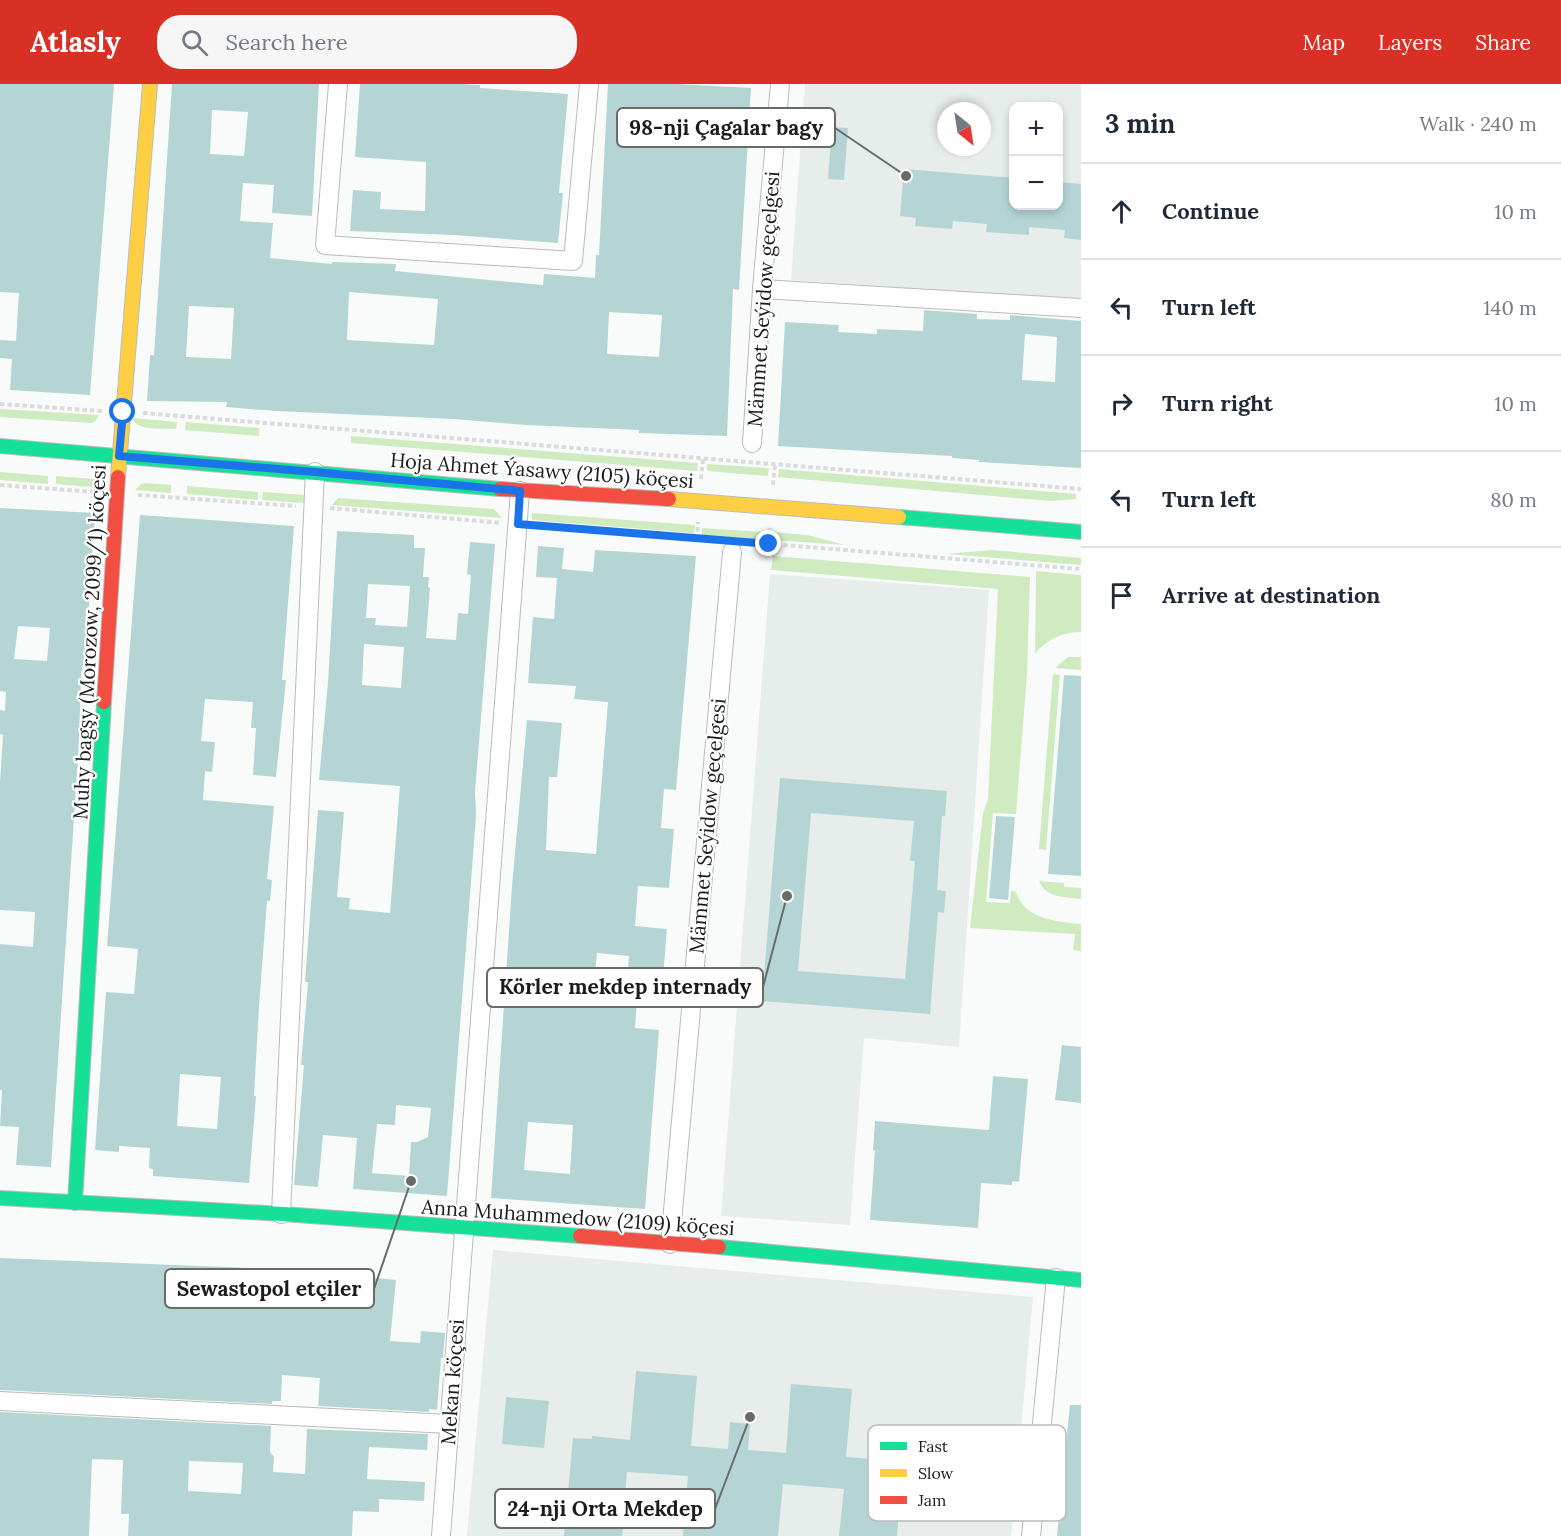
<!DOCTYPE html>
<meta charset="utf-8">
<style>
body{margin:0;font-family:Lora,serif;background:#f6f6f7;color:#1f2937}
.controls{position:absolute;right:18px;top:18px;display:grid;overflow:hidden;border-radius:12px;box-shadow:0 3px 9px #0003}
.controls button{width:54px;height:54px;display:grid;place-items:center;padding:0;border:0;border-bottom:2px solid #e0e1e3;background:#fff;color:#1f2937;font:30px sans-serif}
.compass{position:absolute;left:937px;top:18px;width:54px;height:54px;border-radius:50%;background:#fff;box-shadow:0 3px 9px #0003;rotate:150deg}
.stop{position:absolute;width:18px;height:18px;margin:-14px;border:4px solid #1a73e8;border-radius:50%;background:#fff}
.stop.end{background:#1a73e8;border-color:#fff;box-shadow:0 2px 6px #0008}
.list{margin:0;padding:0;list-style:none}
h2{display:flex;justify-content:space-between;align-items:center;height:78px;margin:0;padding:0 24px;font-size:26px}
h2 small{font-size:20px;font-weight:400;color:#747a83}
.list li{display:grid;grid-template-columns:39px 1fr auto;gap:18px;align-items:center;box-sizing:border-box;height:96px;padding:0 24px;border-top:2px solid #e0e1e3}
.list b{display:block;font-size:22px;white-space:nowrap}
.list em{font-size:20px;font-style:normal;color:#747a83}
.icon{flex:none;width:33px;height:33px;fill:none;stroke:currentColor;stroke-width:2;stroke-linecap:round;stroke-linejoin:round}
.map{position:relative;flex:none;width:1081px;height:1452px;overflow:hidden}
header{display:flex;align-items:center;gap:36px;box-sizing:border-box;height:84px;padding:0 30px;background:#d93025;color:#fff}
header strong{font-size:28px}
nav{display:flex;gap:33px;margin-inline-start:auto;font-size:21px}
.search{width:420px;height:54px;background:#f6f6f7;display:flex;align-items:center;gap:15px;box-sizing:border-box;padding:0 21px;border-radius:24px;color:#747a83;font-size:22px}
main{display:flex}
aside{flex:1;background:#fff}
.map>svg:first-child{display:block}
.built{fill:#e6edea;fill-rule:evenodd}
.green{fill:#d0ebbf}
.building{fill:#b5d5d5;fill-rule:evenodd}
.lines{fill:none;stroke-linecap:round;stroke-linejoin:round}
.street-casing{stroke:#babcbb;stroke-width:20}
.fast-casing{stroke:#babcbb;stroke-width:16}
.slow-casing{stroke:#babcbb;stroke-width:16}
.jam-casing{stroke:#babcbb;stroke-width:16}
.path{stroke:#dadcdb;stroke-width:4;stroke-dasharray:4.5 3;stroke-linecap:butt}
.street{stroke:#fefefe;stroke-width:18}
.fast{stroke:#16e098;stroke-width:14}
.slow{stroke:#ffcf43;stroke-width:14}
.jam{stroke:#f24e42;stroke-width:14}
.route{stroke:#1a73e8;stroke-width:8}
.labels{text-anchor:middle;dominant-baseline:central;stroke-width:4.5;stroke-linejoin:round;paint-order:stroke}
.street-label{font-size:20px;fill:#1b1c1c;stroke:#fff}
.key{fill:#fff;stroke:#bbb;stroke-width:1.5}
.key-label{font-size:16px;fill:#1b1c1c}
.leader{fill:none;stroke:#696a6a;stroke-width:2}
.callout-dot{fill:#696a6a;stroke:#fff;stroke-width:2}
.callout{fill:#fff;stroke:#696a6a;stroke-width:2}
.callout-label{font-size:21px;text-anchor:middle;font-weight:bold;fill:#1b1c1c}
</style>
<header>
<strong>Atlasly</strong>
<div class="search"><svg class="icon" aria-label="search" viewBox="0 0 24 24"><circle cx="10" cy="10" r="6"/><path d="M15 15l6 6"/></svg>Search here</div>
<nav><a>Map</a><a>Layers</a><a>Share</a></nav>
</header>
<main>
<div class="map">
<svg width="1081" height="1452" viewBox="0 0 1081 1452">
<rect width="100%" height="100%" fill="#f9fbfa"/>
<!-- built -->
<g class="built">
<path d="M805 0H1081V216L791 196ZM1014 22H1058V122H1014ZM946 27H982V63H946Z"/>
<polygon points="770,490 989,506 959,963 864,954 850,1141 721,1132"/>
<polygon points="493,1166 1033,1213 1011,1452 467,1452"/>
</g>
<!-- green -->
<g class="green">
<polygon points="0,325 99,331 95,338 91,339 0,333"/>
<path d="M132 334 177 338 176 345C163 344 138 348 132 334Z"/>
<polygon points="186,338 259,344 259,352 185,346"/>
<polygon points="351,352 698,379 697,387 351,359"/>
<polygon points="707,380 769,384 768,392 707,387"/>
<polygon points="779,385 1076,410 1076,415 1050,417 778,393"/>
<polygon points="0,388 48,392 48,400 0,396"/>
<polygon points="56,392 94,395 103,404 56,400"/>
<polygon points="145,399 171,401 171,409 135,406 141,400"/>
<polygon points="187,402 258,408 258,416 187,410"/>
<polygon points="263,408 305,411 305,419 262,416"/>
<polygon points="338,414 494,425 502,434 332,421"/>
<polygon points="532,429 695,441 694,449 532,436"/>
<polygon points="702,444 764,448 763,456 702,452"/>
<polygon points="773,448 807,451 845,461 772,456"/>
<polygon points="992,466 1081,474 1081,481 947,470"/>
<path d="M773 472 1030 493 1027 590 1016 730 993 729 986 818 1010 819 1011 806 1016 808C1024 835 1057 838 1081 840V867L1073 866 1075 850 970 844 983 729 988 715 998 505 771 486Z"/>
<path d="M1036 487 1081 491V548C1062 548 1046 556 1035 570Z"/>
<polygon points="1068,573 1081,573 1081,586 1055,584"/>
<polygon points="1053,590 1060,591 1046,766 1039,765"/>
<path d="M1039 797 1064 799V803L1081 804V815C1065 813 1046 814 1039 797Z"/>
</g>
<!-- building -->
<g class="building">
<polygon points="0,0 114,0 90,311 10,306 12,275 0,274 0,256 16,257 19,209 0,208"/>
<path d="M172 0H319L312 132 272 129 274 101 243 99 240 137 273 139 270 174 332 180V178L396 180 395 187 543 201 544 190 595 194 596 171H599L608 0H677L751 4 739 206 733 205 727 352 639 349V346L526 341 454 335 276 327 226 323 227 318 147 317 150 271H154ZM212 26 248 28 244 72 210 70ZM349 208 438 215 434 261 347 256ZM189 222 234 224 231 275 186 273ZM609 228 662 231 659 273 607 270Z"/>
<polygon points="360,0 461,0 480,1 480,4 568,10 559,109 563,109 558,159 454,151 350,147 353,106 381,108 380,125 425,127 426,78 355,73"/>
<polygon points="832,43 848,44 844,96 828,95"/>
<polygon points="904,85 1014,94 1014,122 1059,122 1059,98 1081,100 1081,156 1064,154 1065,146 1029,143 1029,151 986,148 987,140 953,137 952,145 915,142 916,134 900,132"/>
<path d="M924 226 977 230V235L1010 236V231L1081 237V384L979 378V376L952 374V372L778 362 785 238 839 241 838 248 877 250V245L923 247ZM1025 250 1057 253 1055 298 1022 296Z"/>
<path d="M0 424 95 429 85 581H83L81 590 79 658 51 1083 16 1081 19 1043 0 1042 2 1006H0V860L33 863 35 828 0 826V699L3 651 0 650V626L5 627 6 608 0 607ZM18 542 50 544 47 577 14 575Z"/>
<path d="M140 431 294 442 282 596H286L276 693 253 691 256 644H251L253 618 205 615 201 657 215 658 212 688 205 687 203 716 274 722 267 795 272 796 270 817H267L259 922 254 1012H256L249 1099 153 1092V1085L149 1084 150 1064 119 1062V1068L95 1066 106 908 134 910 138 865 107 862ZM180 990 221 993 217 1045 177 1042Z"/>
<path d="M337 447 414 451V464H425L423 493H429L428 503 430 504 426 554 456 556 458 529 468 530 471 491 467 490 470 458 495 460 475 708 476 732 447 1112 353 1105 357 1054 323 1051 318 1103 294 1101 304 981H301L308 898H305L318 726 344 728 337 813 350 814 349 825 390 829 400 702 319 696 328 598ZM368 500 410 502 407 543 375 541 376 534H366ZM364 560 404 563 401 604 362 601ZM396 1021 431 1024 428 1053 417 1058H411L409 1092 372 1089 377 1040 395 1041Z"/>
<path d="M538 462 564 464 562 485 593 488 595 466 696 472 676 706 664 705 661 744 674 745 669 804 638 802 635 842 667 845 662 904 638 902 635 944 659 946 645 1125 491 1114 512 802 527 636 562 639 557 693H549L546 766 596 770 608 618 574 615 576 602 528 599 533 533 554 535 557 494 536 493ZM597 869 629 872 627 901 636 902 594 899ZM528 1038 573 1041 570 1090 524 1086Z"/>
<polygon points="1064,591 1081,592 1081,792 1048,790"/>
<path d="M780 694 947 707 945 732H942L937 806 946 807 944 829 938 828 930 930 762 917ZM811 729 914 737 910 777H915L905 895 798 887Z"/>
<polygon points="996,732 1015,733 1008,816 989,814"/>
<polygon points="1062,961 1081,963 1081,1019 1055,1016"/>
<polygon points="993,992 1028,995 1019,1098 1012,1097 1012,1101 981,1099 978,1144 870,1136 875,1066 873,1067 875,1037 989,1046"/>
<polygon points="0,1174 298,1186 396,1196 390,1257 420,1259 421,1247 445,1249 443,1274 441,1274 437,1326 429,1325 429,1328 318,1322 320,1294 282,1291 281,1317 272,1317 272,1320 0,1306"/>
<polygon points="636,1287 697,1292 691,1362 728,1365 730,1338 750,1340 748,1366 786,1369 791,1300 852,1305 846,1373 884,1376 884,1379 903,1381 897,1452 839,1452 844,1405 783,1400 778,1452 683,1452 688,1392 627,1388 622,1452 564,1452 573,1354 592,1355 592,1352 630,1356"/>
<polygon points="506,1313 549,1317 544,1364 502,1360"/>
<polygon points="1070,1321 1081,1321 1081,1452 1057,1452"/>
<path d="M0 1328 271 1342 270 1368 274 1373 273 1388 305 1390 307 1345 428 1350 427 1366 369 1363 367 1395 425 1398 424 1417 379 1415V1428L353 1427 352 1452H128L129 1430H121L123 1376 92 1375 89 1452H0ZM189 1377 243 1379 241 1410 188 1407Z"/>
</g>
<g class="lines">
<defs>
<g id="street">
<polyline points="338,0 325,161 573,177 589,0"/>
<polyline points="762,205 1081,224"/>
<polyline points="752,359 762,205 780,0"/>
<polyline points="281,1130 315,388"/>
<polyline points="670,1160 732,468"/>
<polyline points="0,1317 449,1340"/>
<polyline points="441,1452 520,407"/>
<polyline points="1031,1452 1056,1194"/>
</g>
<g id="fast">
<polyline points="0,362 500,405"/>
<polyline points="899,433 1081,448"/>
<polyline points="0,1114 283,1130 580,1152"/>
<polyline points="75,1119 104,618"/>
<polyline points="719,1163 1081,1196"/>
</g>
<g id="slow">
<polyline points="118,393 150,0"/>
<polyline points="669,415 899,433"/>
</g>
<g id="jam">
<polyline points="500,405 669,415"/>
<polyline points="104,618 118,393"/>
<polyline points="580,1152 719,1163"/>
</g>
</defs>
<!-- street casing -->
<use href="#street" class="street-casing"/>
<!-- fast casing -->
<use href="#fast" class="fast-casing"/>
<!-- slow casing -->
<use href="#slow" class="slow-casing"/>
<!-- jam casing -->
<use href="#jam" class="jam-casing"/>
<!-- path -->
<g class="path">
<polyline points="0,320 102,327"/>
<polyline points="143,329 1081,405"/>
<polyline points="701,395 703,375"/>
<polyline points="0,401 95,408"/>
<polyline points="773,401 775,381"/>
<polyline points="138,411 296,422"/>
<polyline points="330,424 502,439"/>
<polyline points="533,442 720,456"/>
<polyline points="697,455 698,438"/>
<polyline points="746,458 1081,485"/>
<polyline points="769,460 770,444"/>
</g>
<!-- street -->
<use href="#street" class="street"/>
<!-- fast -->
<use href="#fast" class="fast"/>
<!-- slow -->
<use href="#slow" class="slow"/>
<!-- jam -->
<use href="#jam" class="jam"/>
</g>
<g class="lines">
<!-- route -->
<polyline class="route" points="123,328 119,372 315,388 520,407 518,440 769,460"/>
</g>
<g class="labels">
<!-- street labels -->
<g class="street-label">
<text transform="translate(763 215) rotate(-86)">Mämmet Seýidow geçelgesi</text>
<text transform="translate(542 386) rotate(4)">Hoja Ahmet Ýasawy (2105) köçesi</text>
<text transform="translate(89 558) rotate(-87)">Muhy bagşy (Morozow, 2099/1) köçesi</text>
<text transform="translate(707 742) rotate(-85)">Mämmet Seýidow geçelgesi</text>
<text transform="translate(578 1133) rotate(4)">Anna Muhammedow (2109) köçesi</text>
<text transform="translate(452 1298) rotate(-86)">Mekan köçesi</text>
</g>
</g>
<!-- legend -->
<rect x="868" y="1341" width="198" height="96" rx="9" class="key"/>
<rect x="880" y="1358" width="27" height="8" fill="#16e098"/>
<rect x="880" y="1385" width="27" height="8" fill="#ffcf43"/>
<rect x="880" y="1412" width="27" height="8" fill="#f24e42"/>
<g class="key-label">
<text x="918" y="1368">Fast</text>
<text x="918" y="1395">Slow</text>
<text x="918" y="1422">Jam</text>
</g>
<!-- callouts -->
<path class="leader" d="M906 92L835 44M787 812L763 903M411 1097L374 1205M750 1333L715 1425"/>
<g class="callout-dot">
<circle cx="906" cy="92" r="6"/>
<circle cx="787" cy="812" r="6"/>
<circle cx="411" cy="1097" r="6"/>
<circle cx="750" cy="1333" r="6"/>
</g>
<g class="callout">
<rect x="617" y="24" width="218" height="39" rx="6"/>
<rect x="487" y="884" width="276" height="39" rx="6"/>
<rect x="165" y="1185" width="209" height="39" rx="6"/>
<rect x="495" y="1405" width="220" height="39" rx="6"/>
</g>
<g class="callout-label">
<text x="726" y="51">98-nji Çagalar bagy</text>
<text x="625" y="910">Körler mekdep internady</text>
<text x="269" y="1212">Sewastopol etçiler</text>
<text x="605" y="1432">24-nji Orta Mekdep</text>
</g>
</svg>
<div class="controls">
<button>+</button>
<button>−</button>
</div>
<svg class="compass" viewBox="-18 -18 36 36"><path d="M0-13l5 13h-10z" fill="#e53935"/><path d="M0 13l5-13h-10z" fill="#747a83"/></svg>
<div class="stop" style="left:123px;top:328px"></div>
<div class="stop end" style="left:769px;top:460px"></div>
</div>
<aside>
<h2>3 min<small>Walk · 240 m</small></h2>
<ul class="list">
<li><svg class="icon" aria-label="ahead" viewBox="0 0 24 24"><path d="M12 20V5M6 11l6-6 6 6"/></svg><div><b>Continue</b></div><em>10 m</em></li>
<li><svg class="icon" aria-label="left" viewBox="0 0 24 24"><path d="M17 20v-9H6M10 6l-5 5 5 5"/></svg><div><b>Turn left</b></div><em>140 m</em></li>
<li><svg class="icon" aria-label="right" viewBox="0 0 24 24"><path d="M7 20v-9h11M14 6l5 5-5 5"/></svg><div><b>Turn right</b></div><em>10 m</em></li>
<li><svg class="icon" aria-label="left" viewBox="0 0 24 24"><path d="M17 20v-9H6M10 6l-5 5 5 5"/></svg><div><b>Turn left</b></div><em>80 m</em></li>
<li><svg class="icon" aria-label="arrive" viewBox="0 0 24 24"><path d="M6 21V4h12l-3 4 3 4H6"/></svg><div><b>Arrive at destination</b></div></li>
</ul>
</aside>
</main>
